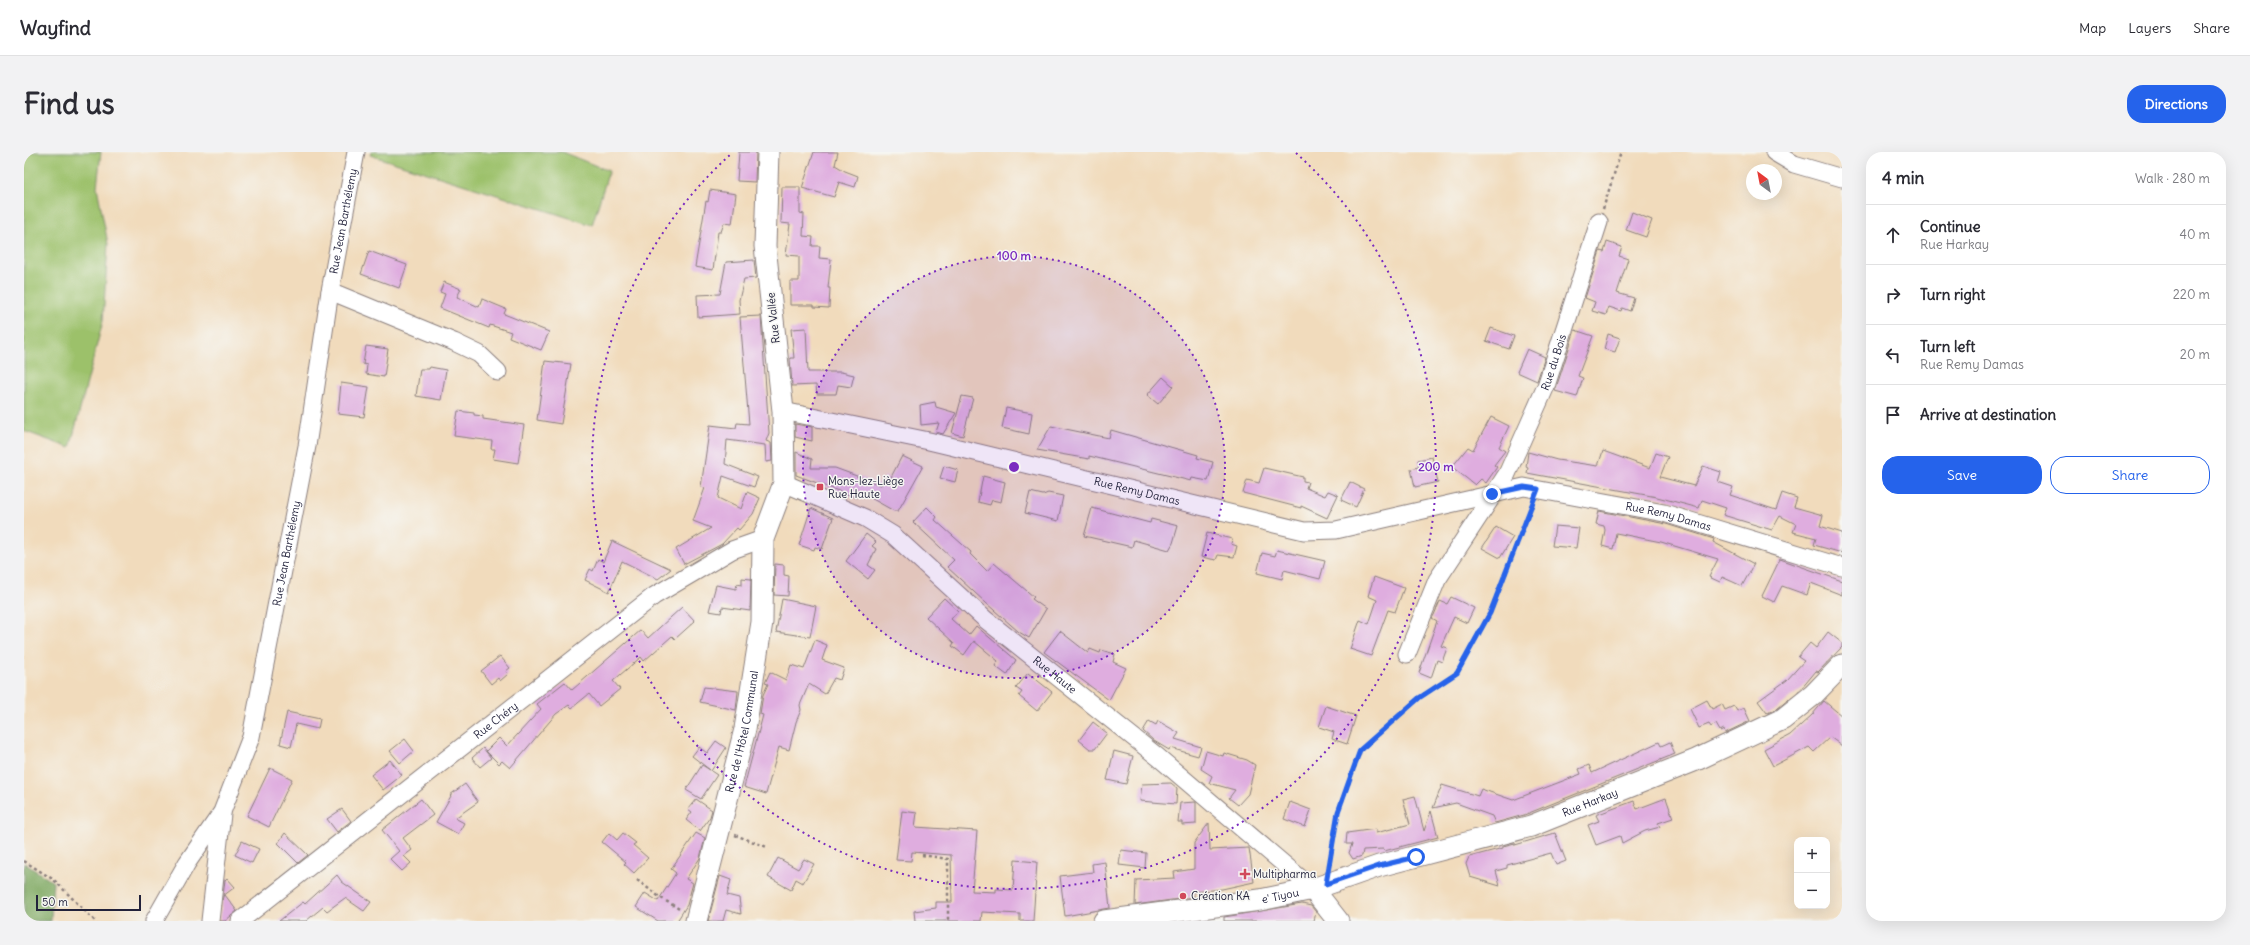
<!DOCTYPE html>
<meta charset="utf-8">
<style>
body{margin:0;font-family:Delius,sans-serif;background:#f2f2f3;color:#2b2b33}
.controls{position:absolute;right:12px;bottom:12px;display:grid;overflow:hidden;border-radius:8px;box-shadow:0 4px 16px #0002}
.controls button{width:36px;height:36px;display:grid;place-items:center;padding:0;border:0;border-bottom:1px solid #e1e1e2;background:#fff;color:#2b2b33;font:20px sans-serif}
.compass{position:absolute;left:1722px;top:12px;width:36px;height:36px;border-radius:50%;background:#fff;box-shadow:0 4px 16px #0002;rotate:328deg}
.scale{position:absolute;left:12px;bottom:10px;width:105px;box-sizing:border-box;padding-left:4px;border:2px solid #22223b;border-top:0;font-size:11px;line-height:14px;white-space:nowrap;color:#22223b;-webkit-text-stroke:3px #f6f6f2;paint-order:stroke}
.stop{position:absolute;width:12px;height:12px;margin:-9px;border:3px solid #2563eb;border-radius:50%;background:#fff}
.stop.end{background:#2563eb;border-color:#fff;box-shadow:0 1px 4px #0008}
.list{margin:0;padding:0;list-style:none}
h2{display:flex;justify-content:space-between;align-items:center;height:52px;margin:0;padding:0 16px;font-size:17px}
h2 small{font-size:13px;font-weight:400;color:#7c7c81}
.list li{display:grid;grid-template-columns:26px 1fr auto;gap:12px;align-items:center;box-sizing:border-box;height:60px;padding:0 16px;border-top:1px solid #e1e1e2}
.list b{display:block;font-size:15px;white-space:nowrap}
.list p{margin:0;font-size:13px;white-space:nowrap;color:#7c7c81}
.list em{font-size:13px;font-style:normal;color:#7c7c81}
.actions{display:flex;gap:8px;padding:12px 16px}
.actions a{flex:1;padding:9px 0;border:1px solid #2563eb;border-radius:16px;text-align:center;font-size:14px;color:#2563eb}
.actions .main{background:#2563eb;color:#fff}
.icon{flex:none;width:22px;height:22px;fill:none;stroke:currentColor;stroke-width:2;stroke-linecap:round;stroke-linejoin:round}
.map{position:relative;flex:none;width:1818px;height:769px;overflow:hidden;border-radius:16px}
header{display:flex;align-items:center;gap:24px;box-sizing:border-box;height:56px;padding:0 20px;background:#fff;border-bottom:1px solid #e1e1e2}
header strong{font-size:19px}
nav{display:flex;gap:22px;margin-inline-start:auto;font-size:14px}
.intro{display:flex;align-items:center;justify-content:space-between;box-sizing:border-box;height:96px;padding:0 24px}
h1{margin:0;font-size:28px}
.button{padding:10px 18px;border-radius:16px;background:#2563eb;color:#fff;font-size:14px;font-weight:700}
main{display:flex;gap:24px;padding:0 24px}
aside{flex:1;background:#fff;border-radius:16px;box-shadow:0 4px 16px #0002}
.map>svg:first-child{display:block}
.green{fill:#9cc16b;stroke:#5f7253}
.forest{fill:#7da75f;stroke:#50644d}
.building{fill:#dfaddf}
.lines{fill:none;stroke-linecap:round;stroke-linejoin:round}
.minor-casing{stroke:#8a7e7c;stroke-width:19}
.tertiary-casing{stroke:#8a7e7c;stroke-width:23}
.path{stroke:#8a7e7c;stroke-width:2.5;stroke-dasharray:3 3;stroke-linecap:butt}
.minor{stroke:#fff;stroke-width:17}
.tertiary{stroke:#fff;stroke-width:21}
.route{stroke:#2563eb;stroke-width:5}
.ring{fill:none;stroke:#7b2cbf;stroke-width:2;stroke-dasharray:2 4}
.poi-dot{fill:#d1495b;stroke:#f6f6f2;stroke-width:1.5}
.labels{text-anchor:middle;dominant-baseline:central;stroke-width:3;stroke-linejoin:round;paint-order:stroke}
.street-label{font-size:11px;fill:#22223b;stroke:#f6f6f2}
.poi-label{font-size:11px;fill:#22223b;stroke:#f6f6f2;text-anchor:start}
.centre{fill:#7b2cbf;stroke:#f6f6f2;stroke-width:2}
.ring-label{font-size:12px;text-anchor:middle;font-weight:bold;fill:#7b2cbf;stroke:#f6f6f2;stroke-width:3;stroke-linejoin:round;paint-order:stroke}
</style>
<header>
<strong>Wayfind</strong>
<nav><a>Map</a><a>Layers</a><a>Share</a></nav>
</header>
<div class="intro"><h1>Find us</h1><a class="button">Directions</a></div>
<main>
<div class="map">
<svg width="1818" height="769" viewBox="0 0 1818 769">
<rect width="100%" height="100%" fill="#f6f6f2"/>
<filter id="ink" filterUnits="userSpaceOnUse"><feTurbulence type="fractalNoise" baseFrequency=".025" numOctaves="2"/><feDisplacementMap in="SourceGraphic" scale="8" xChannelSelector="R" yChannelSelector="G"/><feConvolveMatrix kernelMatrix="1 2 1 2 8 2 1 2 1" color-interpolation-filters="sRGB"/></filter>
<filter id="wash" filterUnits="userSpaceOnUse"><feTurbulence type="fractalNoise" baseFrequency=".012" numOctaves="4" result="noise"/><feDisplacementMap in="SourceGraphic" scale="16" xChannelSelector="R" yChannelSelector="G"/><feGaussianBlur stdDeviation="0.9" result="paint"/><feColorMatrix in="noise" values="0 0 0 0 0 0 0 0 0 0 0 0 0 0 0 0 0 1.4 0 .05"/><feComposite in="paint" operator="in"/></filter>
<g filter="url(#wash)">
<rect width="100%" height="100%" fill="#f1dbbc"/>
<!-- green -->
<g class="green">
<polygon points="0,0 77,0 73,35 84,92 79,169 46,296 0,279"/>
<polygon points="347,0 538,0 585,19 568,73 346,3"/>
</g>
<!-- forest -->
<polygon class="forest" points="0,711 29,730 27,769 0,769"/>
<g id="blocks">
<!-- building -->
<g class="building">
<polygon points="715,0 732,0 731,30 713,29"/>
<polygon points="790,0 814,0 811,13 821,19 834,24 831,35 815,30 810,45 778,36"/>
<polygon points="758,35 776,35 776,61 780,62 779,84 789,85 788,94 796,94 795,106 807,107 804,136 806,136 805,156 790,155 790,153 766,153 766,129 775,129 775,104 762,103 766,72 757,71"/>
<polygon points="686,38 712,42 708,72 700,71 697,80 694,80 689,118 671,115 682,49 684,50"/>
<polygon points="1608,60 1628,68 1622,85 1602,78"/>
<polygon points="1583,90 1598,95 1595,104 1604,107 1593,141 1610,146 1606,159 1598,156 1597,159 1585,155 1582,163 1568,159 1571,150 1561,146 1576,99 1580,100"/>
<polygon points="345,99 383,113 375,136 337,122"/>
<polygon points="730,108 732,126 720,127 715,148 716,162 674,165 673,143 696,142 702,110"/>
<polygon points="420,130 437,137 433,145 455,155 458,147 482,157 480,162 525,180 517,198 485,185 487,180 466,173 465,176 416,156 421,142 416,140"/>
<polygon points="737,164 745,281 742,289 747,291 748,309 742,310 741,293 703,288 701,312 734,325 730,335 699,324 694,346 717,357 723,340 736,346 729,362 715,378 713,376 698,392 660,412 652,397 687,376 669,369 681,336 677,335 686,273 712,276 713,271 725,272 716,165"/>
<polygon points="782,176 784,220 817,220 830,223 827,235 814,233 812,242 793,242 792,233 768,234 766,206 770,206 767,177"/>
<polygon points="1467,176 1490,184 1485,197 1462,189"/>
<polygon points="1551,178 1569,184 1554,224 1559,226 1553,245 1531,239"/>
<polygon points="1584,182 1596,186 1591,200 1580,197"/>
<polygon points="342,194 364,197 360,225 342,222 343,213 339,212"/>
<polygon points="1503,197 1521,205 1513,229 1493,220"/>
<polygon points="521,209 547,212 537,272 513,268"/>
<polygon points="406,215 422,218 417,248 392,244 396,217 405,217"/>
<polygon points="1139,225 1149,234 1134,252 1123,243"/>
<polygon points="317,231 345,235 340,265 314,262"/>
<polygon points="938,244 949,246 939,284 928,281"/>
<polygon points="911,250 912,255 932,261 919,282 912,280 915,271 897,273 896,253"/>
<polygon points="982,256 1008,261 1005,282 978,276"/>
<polygon points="434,259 450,261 450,263 459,264 459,267 500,273 494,311 469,307 471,297 467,297 468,289 430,284"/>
<polygon points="1467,265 1485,274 1475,295 1481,299 1470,313 1473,315 1462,331 1457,327 1451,333 1428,315 1444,295 1449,298"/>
<polygon points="771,272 788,275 788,289 771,285"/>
<polygon points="1027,274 1085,286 1087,278 1174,303 1173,306 1189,310 1184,329 1168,326 1167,329 1065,304 1065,307 1013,298"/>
<polygon points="1579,299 1626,316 1632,301 1644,305 1636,325 1670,334 1679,314 1697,320 1694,330 1709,335 1706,343 1752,358 1758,341 1773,346 1770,355 1799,363 1796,374 1818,381 1818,401 1790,393 1792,386 1769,380 1772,372 1756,364 1748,378 1699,363 1702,356 1678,348 1675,356 1633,345 1503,321 1504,316 1502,315 1504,300 1533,308 1574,314"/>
<polygon points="772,300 788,307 787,316 811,316 857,333 861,324 866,327 878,304 899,314 874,359 870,359 836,340 833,346 772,323"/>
<polygon points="1408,305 1414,330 1391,335 1387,317 1395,315 1394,308"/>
<polygon points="920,314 934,318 931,330 916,326"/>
<polygon points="1240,316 1279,325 1279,329 1284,330 1282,336 1301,344 1304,339 1314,343 1303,366 1277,354 1277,356 1219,341 1223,328 1235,331"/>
<polygon points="959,324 981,330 977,350 968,348 966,353 954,350"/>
<polygon points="1326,330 1340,337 1332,355 1317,348"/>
<polygon points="1006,340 1019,343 1024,341 1039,344 1034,369 1001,361"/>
<polygon points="903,355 913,365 911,368 947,400 946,402 963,419 970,411 1010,445 1008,447 1022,457 1005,486 995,480 962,451 923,415 930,408 889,370"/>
<polygon points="787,356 809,366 798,397 791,395 790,398 775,393"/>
<polygon points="1068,356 1126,371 1127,367 1154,374 1149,391 1145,398 1110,388 1108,395 1060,384"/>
<polygon points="1575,359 1642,372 1690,387 1689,390 1730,412 1718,434 1698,425 1696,430 1685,425 1694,407 1637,390 1592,381 1589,397 1578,394 1581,378 1580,374 1572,372"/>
<polygon points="1531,374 1555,376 1552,396 1528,394"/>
<polygon points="1472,375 1489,385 1476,406 1458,396"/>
<polygon points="1183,381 1208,387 1207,392 1213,394 1210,405 1194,403 1192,408 1177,405"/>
<polygon points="842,382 852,390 848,394 852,397 844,413 851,418 844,427 822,409"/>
<polygon points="588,389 647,417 634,427 598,409 585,440 561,428 566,417 569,419 574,407 579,410"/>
<polygon points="1253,398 1301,409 1296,427 1260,418 1258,427 1233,421 1238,401 1251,404"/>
<polygon points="1756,407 1818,429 1818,443 1787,431 1783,443 1758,434 1750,450 1738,444"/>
<polygon points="751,412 760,413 760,423 765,424 764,444 750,443"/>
<polygon points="1350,425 1380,436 1371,460 1364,458 1347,504 1326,497 1336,468 1345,472 1353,448 1344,444"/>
<polygon points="718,426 727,427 726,459 698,455 697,461 685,459 692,433 712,437 713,432 718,433"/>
<polygon points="1427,445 1450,456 1443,471 1430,465 1417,494 1423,496 1418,510 1413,508 1407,526 1395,521 1413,469 1408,466 1410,463 1416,449 1423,452"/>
<polygon points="920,446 934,459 927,467 945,483 952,474 992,508 983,523 971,514 974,509 950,489 940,503 928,494 930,491 902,465"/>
<polygon points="758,447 792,454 786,485 752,480"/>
<polygon points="658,455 671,469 651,487 648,484 620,509 617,505 589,529 596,537 575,554 565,542 548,556 545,553 532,562 486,616 478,609 475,612 462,599 475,586 483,594 517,557 513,552 541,530 548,538 617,478 624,486"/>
<polygon points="1036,479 1064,501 1066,497 1076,501 1077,498 1091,502 1089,510 1102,516 1085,548 1020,500"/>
<polygon points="1804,480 1818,491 1818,495 1794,520 1792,519 1777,537 1753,557 1743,561 1734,549 1763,528 1780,509 1774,505 1786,491 1792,496"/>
<polygon points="791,488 803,493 798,508 820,516 816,528 810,526 801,542 785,532 776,553 777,558 772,570 765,598 755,595 742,642 720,635 739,563 736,562 739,543 744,532 741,531 746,520 762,528 767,513 780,517"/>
<polygon points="476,504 486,516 482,519 484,522 476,529 474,526 467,532 457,519"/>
<polygon points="1004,521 1028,540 1013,559 995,544 998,540 992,536"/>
<polygon points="680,535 714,539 712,558 676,550"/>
<polygon points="1683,548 1688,557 1698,552 1701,558 1710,554 1713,559 1720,556 1726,569 1701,581 1700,577 1696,579 1692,572 1687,575 1685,572 1675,576 1666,557"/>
<polygon points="1800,549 1818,564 1818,594 1806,585 1790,600 1785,595 1749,614 1740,597 1766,583 1788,563"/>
<polygon points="1302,554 1332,564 1323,592 1308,587 1310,580 1295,575"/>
<polygon points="263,560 296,567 294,577 272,572 267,595 256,592"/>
<polygon points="1125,569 1132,573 1134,569 1155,581 1151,587 1177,595 1174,604 1146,596 1145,598 1130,589 1119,579"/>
<polygon points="1069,570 1083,581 1071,597 1066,597 1055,588"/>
<polygon points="381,587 390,599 376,611 366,599"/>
<polygon points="692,589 702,596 687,619 693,623 677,647 662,638 678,613 686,618 668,604 675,595 683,601"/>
<polygon points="1635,590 1637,594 1646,590 1651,602 1500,663 1471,671 1468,664 1432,651 1409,656 1418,633 1454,644 1457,637 1489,648 1557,622 1555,617 1565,613 1568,621"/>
<polygon points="459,596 467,606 456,615 448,606"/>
<polygon points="1090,599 1109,604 1102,632 1083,628"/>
<polygon points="1182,599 1199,604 1200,601 1223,608 1231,613 1224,642 1214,653 1205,646 1211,638 1185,631 1188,624 1177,617"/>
<polygon points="366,608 378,623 359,638 347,623"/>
<polygon points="246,616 268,627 245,675 223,664"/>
<polygon points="1147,631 1153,636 1152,652 1116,649 1118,632"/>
<polygon points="441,632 454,650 431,666 440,671 434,682 412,670 427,644 426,643"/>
<polygon points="1391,644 1400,679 1407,659 1414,685 1360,699 1359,697 1339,698 1338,704 1329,707 1325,701 1328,692 1322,692 1323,681 1352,677 1352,681 1386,672 1379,647"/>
<polygon points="1642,646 1649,666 1634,671 1636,675 1621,679 1598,691 1596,684 1572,693 1564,673 1575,669 1572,663 1610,649 1613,657"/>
<polygon points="397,647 409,663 379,686 388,698 380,704 387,711 378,719 366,707 375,699 358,678"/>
<polygon points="672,647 688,658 686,665 676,679 662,668 668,660 664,657"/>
<polygon points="1172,650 1172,672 1158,673 1158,670 1154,670 1156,651"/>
<polygon points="1266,650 1287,658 1281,675 1260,667"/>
<polygon points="318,657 327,669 313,680 303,667"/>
<polygon points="878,659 893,661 891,675 953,679 948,739 972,740 972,737 989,738 991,708 1013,710 1009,769 996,769 996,762 958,760 957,769 891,769 890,759 912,756 912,750 928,750 927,703 888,700 887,709 872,708"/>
<polygon points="1185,671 1186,698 1225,696 1230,730 1198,737 1170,740 1170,745 1111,753 1112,728 1151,726 1150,720 1170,717 1170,691"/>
<polygon points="261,681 284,703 274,711 254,691"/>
<polygon points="585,681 593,688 599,681 612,691 609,693 624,706 610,721 600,712 602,710 578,690"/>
<polygon points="672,681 681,686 676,706 662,727 669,731 663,753 653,769 634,769 612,755 621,741 634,749 652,721 647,717"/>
<polygon points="1531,681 1542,709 1532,713 1527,701 1483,713 1483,716 1472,719 1476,734 1446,725 1442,712 1445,705 1479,696 1479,694 1491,691 1491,693"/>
<polygon points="218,689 235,697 228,711 211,703"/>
<polygon points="1097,698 1122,701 1121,716 1095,713"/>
<polygon points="754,706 774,717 780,707 790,712 779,731 772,727 767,738 744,725"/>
<polygon points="1081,710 1086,756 1041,764 1036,724 1069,720 1068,712"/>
<polygon points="313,723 318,730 347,750 340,759 321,746 303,759 299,755 282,769 255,769 279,750 281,752"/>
<polygon points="696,724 707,728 703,743 715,746 717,762 702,758 699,769 684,769"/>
<polygon points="203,726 211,735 199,744 201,728"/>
<polygon points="201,743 213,759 201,769 196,769 199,744"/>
<polygon points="1278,752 1287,754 1292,760 1290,769 1200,769 1200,765"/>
</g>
</g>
</g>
<g filter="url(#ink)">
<use href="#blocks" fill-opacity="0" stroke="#8a7e7c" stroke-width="1"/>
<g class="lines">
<defs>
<g id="minor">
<polyline points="1750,0 1770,12 1818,26"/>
<polyline points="306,139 430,190 455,202 474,220"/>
<path id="s1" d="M759 259 905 289 1280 379 1312 378 1500 335 1640 361 1818 415"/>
<path id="s2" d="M760 331 841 366 869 383 962 468 1134 605 1289 737"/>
<path id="s3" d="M1383 502 1413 428 1483 322 1522 234 1575 70"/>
<path id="s4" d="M130 769 163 711 198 660 227 585 283 294 306 139 332 0"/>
<polyline points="186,769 198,662"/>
<path id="s5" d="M216 769 630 444 708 398 739 387"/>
</g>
<g id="tertiary">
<polyline points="1289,737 1314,769"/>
<path id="s6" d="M672 769 721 577 738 470 739 387 760 331 759 259 741 94 744 0"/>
<path id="s7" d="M1080 769 1236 748 1289 737 1355 714 1507 674 1672 608 1759 567 1789 543 1818 513"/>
</g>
</defs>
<!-- minor casing -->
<use href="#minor" class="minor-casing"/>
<!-- tertiary casing -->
<use href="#tertiary" class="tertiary-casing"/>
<!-- path -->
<g class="path">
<polyline points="1579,57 1597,0"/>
<polyline points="711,683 743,695"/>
<polyline points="898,703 924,707 924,769"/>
<polyline points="0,709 30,728 71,769"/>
<polyline points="1305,714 1314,660 1337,598 1395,546 1433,521 1466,461 1509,351"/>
<polyline points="613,728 637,746 657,758"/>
</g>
<!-- minor -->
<use href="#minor" class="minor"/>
<!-- tertiary -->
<use href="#tertiary" class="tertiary"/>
</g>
</g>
<g class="lines" filter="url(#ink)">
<!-- route -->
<polyline class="route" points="1392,705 1355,714 1302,732 1314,660 1336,598 1395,546 1433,521 1466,461 1514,337 1500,335 1468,342"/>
</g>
<!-- distance rings -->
<circle cx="990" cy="315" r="211" fill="#7b2cbf" fill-opacity=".12"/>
<g class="ring">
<circle cx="990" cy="315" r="211"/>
<path d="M1272 1A422 422 0 1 1 708 1"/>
</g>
<!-- markers -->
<g class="poi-dot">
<rect x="792" y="331" width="8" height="8" rx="2"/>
<path d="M1219 716h4v4h4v4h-4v4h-4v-4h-4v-4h4z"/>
<circle cx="1159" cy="744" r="4"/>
</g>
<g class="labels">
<!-- street labels -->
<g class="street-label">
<text stroke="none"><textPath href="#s4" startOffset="733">Rue Jean Barthélemy</textPath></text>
<text transform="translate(749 166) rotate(-96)">Rue Vallée</text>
<text stroke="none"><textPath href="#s3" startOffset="328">Rue du Bois</textPath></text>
<text stroke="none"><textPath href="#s1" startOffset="363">Rue Remy Damas</textPath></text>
<text stroke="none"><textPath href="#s1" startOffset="907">Rue Remy Damas</textPath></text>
<text stroke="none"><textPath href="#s4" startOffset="396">Rue Jean Barthélemy</textPath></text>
<text stroke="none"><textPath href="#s2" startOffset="335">Rue Haute</textPath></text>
<text stroke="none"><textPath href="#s5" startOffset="325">Rue Chéry</textPath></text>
<text stroke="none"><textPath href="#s6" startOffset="195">Rue de l'Hôtel Communal</textPath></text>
<text stroke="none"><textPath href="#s7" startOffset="502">Rue Harkay</textPath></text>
<text stroke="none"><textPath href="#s7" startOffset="178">e' Tiyou</textPath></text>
</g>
<!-- poi labels -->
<g class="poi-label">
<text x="804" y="329">Mons-lez-Liège<tspan x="804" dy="13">Rue Haute</tspan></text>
<text x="1229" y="722">Multipharma</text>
<text x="1167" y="744">Création KA</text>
</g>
</g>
<circle cx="990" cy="315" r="6" class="centre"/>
<g class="ring-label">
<text x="990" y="108">100 m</text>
<text x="1412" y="319">200 m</text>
</g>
</svg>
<div class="controls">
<button>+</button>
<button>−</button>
</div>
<svg class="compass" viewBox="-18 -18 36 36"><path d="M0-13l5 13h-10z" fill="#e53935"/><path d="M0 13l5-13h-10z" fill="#7c7c81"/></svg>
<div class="scale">50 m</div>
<div class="stop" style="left:1392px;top:705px"></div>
<div class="stop end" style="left:1468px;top:342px"></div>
</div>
<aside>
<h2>4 min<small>Walk · 280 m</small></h2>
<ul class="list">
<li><svg class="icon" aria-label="ahead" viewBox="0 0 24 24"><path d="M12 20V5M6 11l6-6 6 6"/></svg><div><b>Continue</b><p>Rue Harkay</p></div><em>40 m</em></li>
<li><svg class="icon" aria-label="right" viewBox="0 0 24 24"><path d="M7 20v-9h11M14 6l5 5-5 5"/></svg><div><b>Turn right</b></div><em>220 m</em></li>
<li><svg class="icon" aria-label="left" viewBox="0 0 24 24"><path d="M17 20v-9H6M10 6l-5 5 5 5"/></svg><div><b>Turn left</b><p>Rue Remy Damas</p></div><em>20 m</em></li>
<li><svg class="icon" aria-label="arrive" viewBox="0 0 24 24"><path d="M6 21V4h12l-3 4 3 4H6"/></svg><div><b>Arrive at destination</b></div></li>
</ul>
<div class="actions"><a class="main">Save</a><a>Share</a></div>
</aside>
</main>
